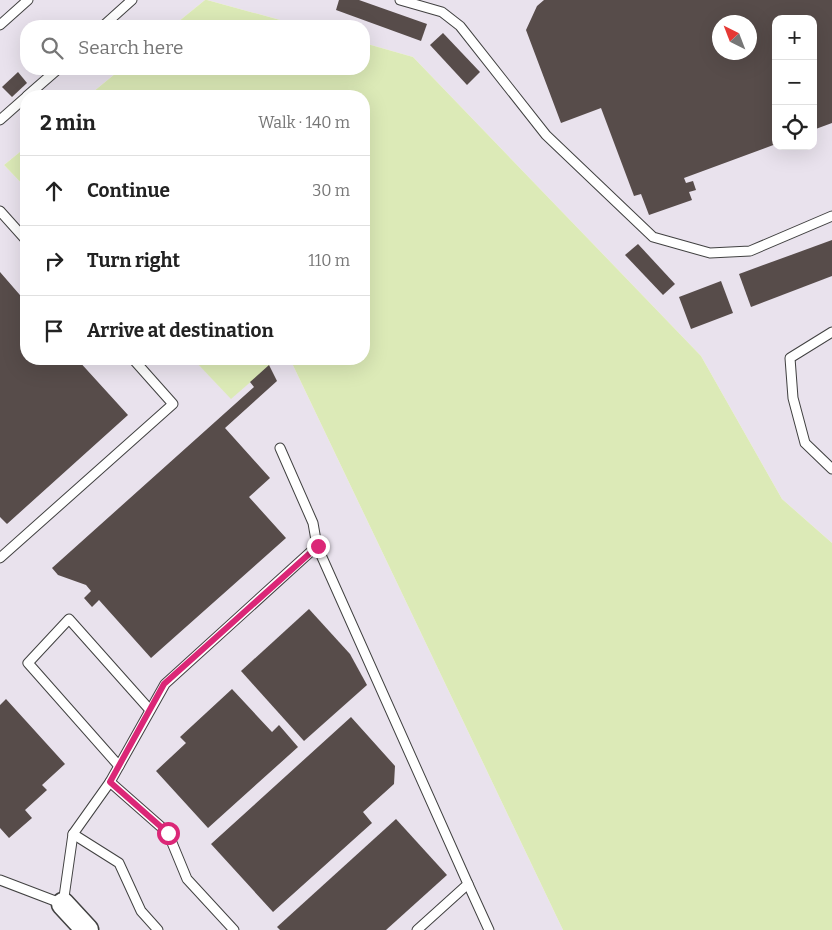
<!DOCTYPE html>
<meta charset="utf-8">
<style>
body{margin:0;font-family:Bitter,serif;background:#f2f2f2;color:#222}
.controls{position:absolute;right:15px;top:15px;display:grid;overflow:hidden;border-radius:10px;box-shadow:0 5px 20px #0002}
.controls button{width:45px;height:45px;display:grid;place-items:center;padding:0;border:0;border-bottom:1px solid #e0e0e0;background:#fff;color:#222;font:25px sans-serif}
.compass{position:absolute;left:712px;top:15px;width:45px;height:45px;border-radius:50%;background:#fff;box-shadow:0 5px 20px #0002;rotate:318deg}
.stop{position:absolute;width:15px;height:15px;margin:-11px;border:4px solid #db2777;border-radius:50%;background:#fff}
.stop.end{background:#db2777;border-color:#fff;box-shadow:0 1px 5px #0008}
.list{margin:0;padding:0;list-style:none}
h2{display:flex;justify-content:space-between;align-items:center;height:65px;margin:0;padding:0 20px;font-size:21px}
h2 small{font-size:16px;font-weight:400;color:#767676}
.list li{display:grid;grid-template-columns:32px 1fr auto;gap:15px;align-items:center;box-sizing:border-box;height:70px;padding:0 20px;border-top:1px solid #e0e0e0}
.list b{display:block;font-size:19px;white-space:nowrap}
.list em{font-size:16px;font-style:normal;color:#767676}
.icon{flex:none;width:28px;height:28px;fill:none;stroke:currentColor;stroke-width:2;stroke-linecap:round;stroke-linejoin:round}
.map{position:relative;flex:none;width:832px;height:930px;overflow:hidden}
.search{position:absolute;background:#fff;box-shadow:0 5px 20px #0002;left:20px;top:20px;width:350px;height:55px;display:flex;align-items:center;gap:12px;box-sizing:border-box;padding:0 18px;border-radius:20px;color:#767676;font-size:19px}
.panel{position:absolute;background:#fff;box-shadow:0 5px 20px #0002;left:20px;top:90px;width:350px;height:275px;border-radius:20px}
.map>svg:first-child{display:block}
.industrial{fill:#e9e2ed;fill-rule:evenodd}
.green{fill:#dceab7}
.building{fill:#574c4a;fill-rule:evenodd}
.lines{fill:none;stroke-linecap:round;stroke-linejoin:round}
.service-casing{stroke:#414141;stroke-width:11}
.tertiary-casing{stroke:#414141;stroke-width:25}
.service{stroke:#fff;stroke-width:9}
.tertiary{stroke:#fff;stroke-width:22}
.route{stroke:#db2777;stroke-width:6}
</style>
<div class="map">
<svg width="832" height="930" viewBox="0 0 832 930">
<rect width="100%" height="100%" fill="#fff8ee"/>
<!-- industrial -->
<g class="industrial">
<polygon points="0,0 205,0 173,26 26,26 26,69 121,69 88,96 26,96 26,147 4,165 26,188 26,359 193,359 231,398 277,359 290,359 563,930 0,930"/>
<path d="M207 0H832V543L782 499 701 356 413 57 364 43V26H302ZM776 19H813V146H776ZM720 22H750V52H720Z"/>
</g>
<!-- green -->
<g class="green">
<polygon points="205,0 207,0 302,26 173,26"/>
<polygon points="364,43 413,57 701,356 782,499 832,543 832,930 563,930 290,359 364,359 364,96 88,96 121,69 364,69"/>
<polygon points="26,147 26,188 4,165"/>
<polygon points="193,359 277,359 231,399"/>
</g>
<!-- building -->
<g class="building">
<polygon points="339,0 359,0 427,24 421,41 336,10"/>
<path d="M544 0H832V123L813 130V19H776V144L684 178 686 183 693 181 696 190 689 192 692 200 649 215 641 194 634 196 601 108 561 123 526 30 537 6ZM720 22H750V52H720Z"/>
<polygon points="443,33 480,72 467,85 430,45"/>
<polygon points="18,72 27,83 12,97 2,87"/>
<polygon points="832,240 832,276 751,307 739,274"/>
<polygon points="638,244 675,284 663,295 625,255"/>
<polygon points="0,272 26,302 26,359 77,359 128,415 7,524 0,517"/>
<polygon points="721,281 733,313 691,329 679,297"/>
<polygon points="269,365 277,381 225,428 270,478 249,497 286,538 151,658 99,600 92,607 84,598 91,591 86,585 58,575 52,568 254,387 250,382"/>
<polygon points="309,609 350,654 367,685 304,741 241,671"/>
<polygon points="232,689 272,732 279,725 298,747 208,828 156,771 186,743 180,737"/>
<polygon points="6,699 65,764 42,785 47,790 25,810 32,818 9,838 0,828 0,705"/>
<polygon points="351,717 395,766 394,784 363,812 372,823 273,912 211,844"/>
<polygon points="396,819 447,875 386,930 280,930 277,927"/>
</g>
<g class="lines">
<defs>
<g id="service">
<polyline points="400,0 442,12 460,26 546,135 653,237 710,253 750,251 832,216"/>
<polyline points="0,25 28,0"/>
<polyline points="103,26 132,0"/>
<polyline points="27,96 58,69"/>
<polyline points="0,120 26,97"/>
<polyline points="0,211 26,240"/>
<polyline points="832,332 790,358 793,398 805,443 832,469"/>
<polyline points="280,448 313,523 317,546"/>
<polyline points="0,558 173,404 133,359"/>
<polyline points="119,766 28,663 69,619 150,710"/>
<polyline points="110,782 168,833 187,879 234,930"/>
<polyline points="0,880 63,904 73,834"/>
<polyline points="468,884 489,930"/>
<polyline points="158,930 141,911 119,863 73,834 110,782 165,684 317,546 468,884 417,930"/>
</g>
<polyline id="tertiary" points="63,904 87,930"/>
</defs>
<!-- service casing -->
<use href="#service" class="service-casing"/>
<!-- tertiary casing -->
<use href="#tertiary" class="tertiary-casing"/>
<!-- service -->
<use href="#service" class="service"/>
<!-- tertiary -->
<use href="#tertiary" class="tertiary"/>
</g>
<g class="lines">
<!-- route -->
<polyline class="route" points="168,833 110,782 164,684 318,546"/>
</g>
</svg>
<div class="controls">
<button>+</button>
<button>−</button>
<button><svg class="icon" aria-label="locate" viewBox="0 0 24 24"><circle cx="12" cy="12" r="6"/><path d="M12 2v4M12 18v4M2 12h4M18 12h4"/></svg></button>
</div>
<svg class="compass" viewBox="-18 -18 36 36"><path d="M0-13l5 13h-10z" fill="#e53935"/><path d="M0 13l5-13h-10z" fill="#767676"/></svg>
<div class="stop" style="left:168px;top:833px"></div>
<div class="stop end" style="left:318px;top:546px"></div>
<div class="search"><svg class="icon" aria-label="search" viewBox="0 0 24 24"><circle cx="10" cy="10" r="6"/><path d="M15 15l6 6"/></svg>Search here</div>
<section class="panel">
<h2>2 min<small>Walk · 140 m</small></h2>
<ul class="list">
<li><svg class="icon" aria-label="ahead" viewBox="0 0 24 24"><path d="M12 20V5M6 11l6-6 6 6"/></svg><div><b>Continue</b></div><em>30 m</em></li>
<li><svg class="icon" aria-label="right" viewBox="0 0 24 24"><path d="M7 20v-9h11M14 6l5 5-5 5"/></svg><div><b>Turn right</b></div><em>110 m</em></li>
<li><svg class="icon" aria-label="arrive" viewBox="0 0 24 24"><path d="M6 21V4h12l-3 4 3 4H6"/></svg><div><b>Arrive at destination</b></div></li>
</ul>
</section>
</div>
